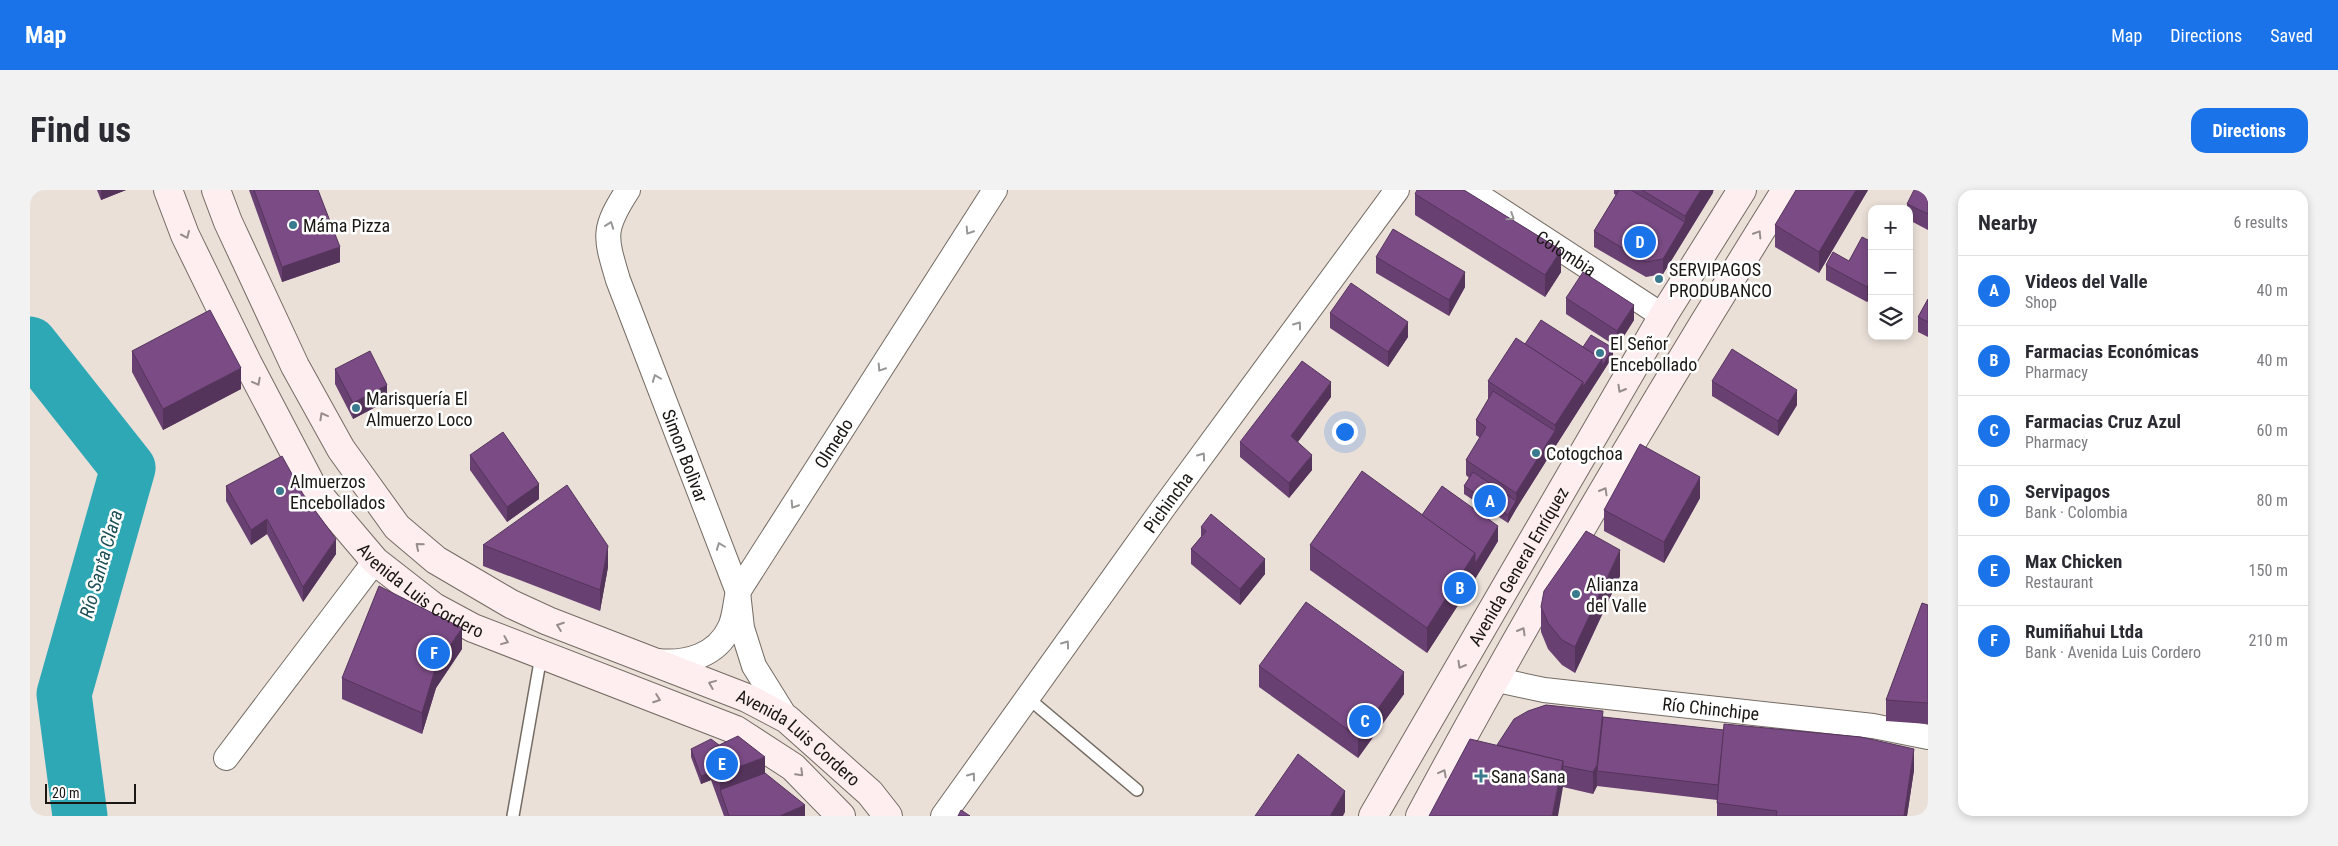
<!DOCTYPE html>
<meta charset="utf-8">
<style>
body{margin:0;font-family:"Roboto Condensed",sans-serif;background:#f2f2f3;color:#2b2b33}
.controls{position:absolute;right:15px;top:15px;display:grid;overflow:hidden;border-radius:10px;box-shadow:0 2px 8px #0003}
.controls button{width:45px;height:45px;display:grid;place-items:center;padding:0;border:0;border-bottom:1px solid #e1e1e2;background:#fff;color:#2b2b33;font:25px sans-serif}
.scale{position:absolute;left:15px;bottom:12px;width:91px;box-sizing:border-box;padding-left:5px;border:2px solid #1a1714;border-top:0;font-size:14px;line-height:18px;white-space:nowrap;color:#1a1714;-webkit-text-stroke:4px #fff;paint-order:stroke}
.you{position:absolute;left:1314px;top:241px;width:18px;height:18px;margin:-12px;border:4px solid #fff;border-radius:50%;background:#1a73e8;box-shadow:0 0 0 8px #1a73e833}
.badge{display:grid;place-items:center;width:32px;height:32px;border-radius:50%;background:#1a73e8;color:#fff;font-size:16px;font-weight:700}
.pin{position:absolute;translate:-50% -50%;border:2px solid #fff;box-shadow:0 1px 5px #0006}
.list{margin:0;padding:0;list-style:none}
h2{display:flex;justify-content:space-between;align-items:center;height:65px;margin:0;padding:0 20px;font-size:21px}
h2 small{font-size:16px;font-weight:400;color:#7c7c81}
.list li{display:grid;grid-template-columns:32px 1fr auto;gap:15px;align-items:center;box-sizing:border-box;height:70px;padding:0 20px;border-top:1px solid #e1e1e2}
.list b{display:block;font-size:19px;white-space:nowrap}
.list p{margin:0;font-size:16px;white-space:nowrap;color:#7c7c81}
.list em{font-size:16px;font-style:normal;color:#7c7c81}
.icon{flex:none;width:28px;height:28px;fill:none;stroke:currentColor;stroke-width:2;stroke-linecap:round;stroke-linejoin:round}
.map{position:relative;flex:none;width:1898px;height:626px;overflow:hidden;border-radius:15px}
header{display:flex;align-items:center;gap:30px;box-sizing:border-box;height:70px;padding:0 25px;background:#1a73e8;color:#fff}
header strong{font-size:24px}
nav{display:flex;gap:28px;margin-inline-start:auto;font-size:18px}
.intro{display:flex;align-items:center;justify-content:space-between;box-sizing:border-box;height:120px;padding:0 30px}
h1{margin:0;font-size:35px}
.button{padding:12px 22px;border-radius:15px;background:#1a73e8;color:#fff;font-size:18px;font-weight:700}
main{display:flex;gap:30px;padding:0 30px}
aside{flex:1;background:#fff;border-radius:15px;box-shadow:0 2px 8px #0003}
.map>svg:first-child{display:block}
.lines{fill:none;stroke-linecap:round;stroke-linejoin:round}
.river{stroke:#2fa8b6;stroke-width:55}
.lane-casing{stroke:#746b63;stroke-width:14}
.street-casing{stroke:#746b63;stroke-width:26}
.secondary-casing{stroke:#746b63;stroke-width:30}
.lane{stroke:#fff;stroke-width:11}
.street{stroke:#fff;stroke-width:24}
.secondary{stroke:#feeef0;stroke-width:28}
.wall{fill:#694072}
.shaded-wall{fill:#55345c}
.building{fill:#7a4b84;stroke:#55345c}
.oneway{stroke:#989795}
.oneway2{stroke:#978d8d}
.poi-dot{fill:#3a7a8e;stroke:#fff;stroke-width:2}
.labels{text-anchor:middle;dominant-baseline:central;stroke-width:5;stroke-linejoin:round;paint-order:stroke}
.poi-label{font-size:18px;fill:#1a1714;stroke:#fff;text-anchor:start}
.street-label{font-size:18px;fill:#1a1714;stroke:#fff}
.water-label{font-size:19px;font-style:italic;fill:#1e5056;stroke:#fff}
</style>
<header>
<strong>Map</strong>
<nav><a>Map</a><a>Directions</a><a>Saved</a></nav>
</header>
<div class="intro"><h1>Find us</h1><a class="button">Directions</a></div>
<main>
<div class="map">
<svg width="1898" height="626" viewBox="0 0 1898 626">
<rect width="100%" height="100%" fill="#eae0d8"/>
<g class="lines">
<!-- river -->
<polyline class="river" points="0,154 98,278 34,504 50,626"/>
<defs>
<g id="lane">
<polyline points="998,508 1107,600"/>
<polyline points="483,626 511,466"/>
</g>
<g id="street">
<path id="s1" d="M598 0C572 40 575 46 588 90L708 402 712 438 724 476 757 529"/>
<path id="s2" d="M1440 0 1633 126"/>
<path id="s3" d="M627 471C656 474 687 466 700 437 705 426 705 413 708 402L965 0"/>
<path id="s4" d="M1463 489 1514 500 1843 536 1898 547"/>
<polyline points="196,568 345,371"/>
<path id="s5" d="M913 626 1134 317 1367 0"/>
</g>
<g id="secondary">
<path id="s6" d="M138 0 155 45 218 174 283 298 345 371 404 417 443 438 706 540 763 577 811 626"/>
<path id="s7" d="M186 0 198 32 265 176 311 259 367 337 406 370 481 414 518 431 717 508 757 529 840 603 858 626"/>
<path id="s8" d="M1343 626 1633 126 1712 0"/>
<path d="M1390 626C1504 413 1628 205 1756 0"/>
</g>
</defs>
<!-- lane casing -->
<use href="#lane" class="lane-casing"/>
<!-- street casing -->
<use href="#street" class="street-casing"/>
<!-- secondary casing -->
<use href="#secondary" class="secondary-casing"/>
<!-- lane -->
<use href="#lane" class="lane"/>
<!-- street -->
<use href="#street" class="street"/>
<!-- secondary -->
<use href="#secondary" class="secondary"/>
</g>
<!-- wall -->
<g class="wall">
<polygon points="67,0 96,0 71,10"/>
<polygon points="219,0 288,0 310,72 252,92"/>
<polygon points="1584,0 1684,0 1633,84 1616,87 1564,57 1564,41 1586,5 1584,4"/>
<polygon points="1838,0 1789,83 1745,57 1745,35"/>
<polygon points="1898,0 1898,40 1879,30 1879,19 1877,19 1877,14"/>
<polygon points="1385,4 1531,82 1515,107 1385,25"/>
<polygon points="1842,52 1842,104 1837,112 1796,90 1796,75 1819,71"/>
<polygon points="1346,67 1435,97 1419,126 1346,83"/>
<polygon points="1536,108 1604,130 1587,157 1536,124"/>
<polygon points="1898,109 1898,147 1888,142 1888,127"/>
<polygon points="1300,123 1378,147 1358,177 1300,138"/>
<polygon points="1495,154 1553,157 1583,166 1525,257 1486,319 1478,333 1434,304 1434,296 1439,288 1436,285 1436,270 1450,248 1446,245 1446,230 1458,210 1458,191"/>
<polygon points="102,161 211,199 133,240 102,182"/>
<polygon points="305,179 357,211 323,229 305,194"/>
<polygon points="1682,191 1767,215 1748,246 1682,206"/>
<polygon points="1301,207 1268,252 1282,280 1259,308 1210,267 1210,252"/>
<polygon points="440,265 509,309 477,332 440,280"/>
<polygon points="196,296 306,364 273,412 237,344 221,355 196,311"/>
<polygon points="1670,308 1634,373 1574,341 1574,320"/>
<polygon points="1392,325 1468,351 1445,389 1397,463 1280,380 1280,355"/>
<polygon points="1171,337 1235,384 1210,415 1161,374 1161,359 1171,347"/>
<polygon points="453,355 578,377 570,421 453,376"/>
<polygon points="1590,386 1545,483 1532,475 1518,459 1511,442 1511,417"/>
<polygon points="1898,415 1898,534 1856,531 1856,510"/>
<polygon points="432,459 406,498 392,544 312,509 312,488"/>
<polygon points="1229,476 1374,504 1328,568 1229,497"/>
<polygon points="1573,527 1884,580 1877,626 1687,626 1687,610 1567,596 1563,604 1533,597 1467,555"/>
<polygon points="689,555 735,583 775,626 694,626 681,590 671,594 661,567 661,559"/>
</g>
<!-- shaded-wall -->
<g class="shaded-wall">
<polygon points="71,0 96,0 71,10"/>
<polygon points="1671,0 1683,0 1683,3 1633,84 1633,69 1655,32 1655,26"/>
<polygon points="1826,0 1838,0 1789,83 1789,62"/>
<polygon points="310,57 310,72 252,92 252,77"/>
<polygon points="1531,60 1531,82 1515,107 1515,85"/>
<polygon points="1435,82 1435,97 1419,126 1419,110"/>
<polygon points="1842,88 1842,104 1837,112 1837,97"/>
<polygon points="1604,115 1604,130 1587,157 1587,141"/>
<polygon points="1378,132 1378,147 1358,177 1358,162"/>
<polygon points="1583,158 1583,166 1525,257 1486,319 1478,333 1478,325 1486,311 1486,303 1525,241 1525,235 1553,192 1572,169"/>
<polygon points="211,178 211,199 133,240 133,219"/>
<polygon points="1301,192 1301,207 1261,261 1261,246"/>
<polygon points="357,195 357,211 323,229 323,213"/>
<polygon points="1767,200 1767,215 1748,246 1748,231"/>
<polygon points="1282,265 1282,280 1259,308 1259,293"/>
<polygon points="1670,287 1670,308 1634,373 1634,352"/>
<polygon points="509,294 509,309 477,332 477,317"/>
<polygon points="237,329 237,344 221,355 221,340"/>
<polygon points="1468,336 1468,351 1445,389 1397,463 1397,438 1445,363"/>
<polygon points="306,349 306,364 273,412 273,397"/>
<polygon points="578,356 578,377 570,421 570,400"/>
<polygon points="1590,360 1590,386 1545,483 1545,457"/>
<polygon points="1235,369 1235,384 1210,415 1210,399"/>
<polygon points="432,438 432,459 406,498 392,544 392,523 406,476"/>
<polygon points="1374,482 1374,504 1328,568 1328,547"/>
<polygon points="1573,521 1573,543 1567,581 1567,596 1563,604 1563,582"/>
<polygon points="1884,559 1884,580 1877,626 1874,626"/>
<polygon points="735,567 735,598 690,600 690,615 690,584"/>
<polygon points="1533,571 1533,597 1528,626 1522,626"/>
<polygon points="681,582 681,590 671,594 671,586"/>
<polygon points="1315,601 1315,622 1313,626 1300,626"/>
<polygon points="775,615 775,626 750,626"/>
</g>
<!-- building -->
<g class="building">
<polygon points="224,0 288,0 310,57 252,77"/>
<polygon points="1387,0 1434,0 1531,60 1515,85 1385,4"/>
<polygon points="1589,0 1601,0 1655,32 1633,69 1616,72 1564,41"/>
<polygon points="1612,0 1671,0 1655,26"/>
<polygon points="1766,0 1826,0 1789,62 1745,35"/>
<polygon points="1884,0 1898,0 1898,24 1877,14"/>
<polygon points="1363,39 1435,82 1419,110 1346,67"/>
<polygon points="1832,47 1842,52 1842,88 1837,97 1796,75 1803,62 1819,71"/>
<polygon points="1553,82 1604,115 1587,141 1536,108"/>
<polygon points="1321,93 1378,132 1358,162 1300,123"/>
<polygon points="1898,109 1898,132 1888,127"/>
<polygon points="180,120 211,178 133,219 102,161"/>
<polygon points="1511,130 1572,169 1553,197 1553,192 1495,154"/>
<polygon points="1561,145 1583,158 1572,176 1572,169 1553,157"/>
<polygon points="1486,148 1553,192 1525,235 1458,191"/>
<polygon points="1702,159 1767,200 1748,231 1682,191"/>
<polygon points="340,161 357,195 323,213 305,179"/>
<polygon points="1272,171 1301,192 1261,246 1282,265 1259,293 1210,252"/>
<polygon points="1463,201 1525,241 1486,303 1436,270 1456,237 1446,230"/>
<polygon points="473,242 509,294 477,317 440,265"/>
<polygon points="1610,254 1670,287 1634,352 1574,320"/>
<polygon points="252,266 273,304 306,349 273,397 237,329 221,340 196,296"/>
<polygon points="1332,281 1445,363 1397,438 1280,355"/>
<polygon points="1443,282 1486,311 1478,325 1434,296"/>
<polygon points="537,295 578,356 570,400 453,355"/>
<polygon points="1412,296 1468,336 1445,374 1445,363 1392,325"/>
<polygon points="1181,324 1235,369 1210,399 1161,359 1176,341 1171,337"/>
<polygon points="1556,341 1590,360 1545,457 1532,450 1518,433 1511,417 1514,401"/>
<polygon points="349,396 432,438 406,476 392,523 312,488"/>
<polygon points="1276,412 1374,482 1328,547 1229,476"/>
<polygon points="1892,413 1898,415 1898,513 1856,510"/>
<polygon points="1516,515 1573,521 1567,575 1563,582 1533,576 1533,571 1467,555 1484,529 1498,521"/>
<polygon points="1573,527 1694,540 1688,595 1567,581"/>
<polygon points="1694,534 1831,547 1884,559 1874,626 1746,626 1747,621 1687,613"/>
<polygon points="708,546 735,567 690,584 681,559"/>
<polygon points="681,549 689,555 681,559 681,582 671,586 661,559"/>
<polygon points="1440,549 1533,571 1522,626 1399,626"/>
<polygon points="1268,564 1315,601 1300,626 1225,626"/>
<polygon points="735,583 775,615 750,626 699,626 690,600"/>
<polygon points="931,620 940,626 928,626"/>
</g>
<!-- one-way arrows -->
<defs><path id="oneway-chevron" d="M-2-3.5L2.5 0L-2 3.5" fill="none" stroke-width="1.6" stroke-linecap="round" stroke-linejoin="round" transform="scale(1.25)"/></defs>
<g class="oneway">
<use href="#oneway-chevron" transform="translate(1481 27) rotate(33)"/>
<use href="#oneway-chevron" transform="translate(580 35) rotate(-70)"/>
<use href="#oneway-chevron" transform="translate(939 41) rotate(123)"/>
<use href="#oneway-chevron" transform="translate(1268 135) rotate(-54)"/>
<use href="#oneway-chevron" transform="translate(851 178) rotate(123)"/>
<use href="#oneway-chevron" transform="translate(626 188) rotate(-111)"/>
<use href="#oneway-chevron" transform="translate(1172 266) rotate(-54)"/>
<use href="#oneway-chevron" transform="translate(764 315) rotate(123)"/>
<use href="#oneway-chevron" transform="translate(690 356) rotate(-111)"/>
<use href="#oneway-chevron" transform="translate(1036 454) rotate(-54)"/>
<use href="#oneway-chevron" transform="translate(942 586) rotate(-54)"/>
</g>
<g class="oneway2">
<use href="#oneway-chevron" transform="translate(1728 44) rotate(-58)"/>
<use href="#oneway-chevron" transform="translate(156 45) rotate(66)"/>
<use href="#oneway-chevron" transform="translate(227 192) rotate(62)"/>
<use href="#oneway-chevron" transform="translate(1591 199) rotate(120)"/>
<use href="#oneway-chevron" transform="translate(293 226) rotate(-119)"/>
<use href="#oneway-chevron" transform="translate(1574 301) rotate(-60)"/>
<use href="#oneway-chevron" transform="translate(389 356) rotate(-140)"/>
<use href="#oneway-chevron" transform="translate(530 436) rotate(-160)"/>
<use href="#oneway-chevron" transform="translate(1492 441) rotate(-60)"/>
<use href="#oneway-chevron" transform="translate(475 451) rotate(22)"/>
<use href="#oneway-chevron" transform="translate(1431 475) rotate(120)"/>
<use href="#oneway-chevron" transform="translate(682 494) rotate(-158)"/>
<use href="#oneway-chevron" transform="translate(627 509) rotate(20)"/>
<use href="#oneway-chevron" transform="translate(770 583) rotate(45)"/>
<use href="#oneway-chevron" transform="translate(1413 583) rotate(-62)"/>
</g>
<!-- markers -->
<g class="poi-dot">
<circle cx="263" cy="35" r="5"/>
<circle cx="1629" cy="89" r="5"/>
<circle cx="1570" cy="163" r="5"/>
<circle cx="326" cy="218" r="5"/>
<circle cx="1506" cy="263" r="5"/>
<circle cx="250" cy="301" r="5"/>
<circle cx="1546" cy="404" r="5"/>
<path d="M1448.5 578.5h5v5h5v5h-5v5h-5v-5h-5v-5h5z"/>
</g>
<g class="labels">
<!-- poi labels -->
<g class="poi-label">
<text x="273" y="35">Máma Pizza</text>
<text x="1639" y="79">SERVIPAGOS<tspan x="1639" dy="21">PRODUBANCO</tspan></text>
<text x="1580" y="153">El Señor<tspan x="1580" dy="21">Encebollado</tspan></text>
<text x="336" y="208">Marisquería El<tspan x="336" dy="21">Almuerzo Loco</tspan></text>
<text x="1516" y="263">Cotogchoa</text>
<text x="260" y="291">Almuerzos<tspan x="260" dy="21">Encebollados</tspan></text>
<text x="1556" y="394">Alianza<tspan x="1556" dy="21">del Valle</tspan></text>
<text x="1461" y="586">Sana Sana</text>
</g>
<!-- street labels -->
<g class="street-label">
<text stroke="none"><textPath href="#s2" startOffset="115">Colombia</textPath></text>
<text stroke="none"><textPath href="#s3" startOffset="299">Olmedo</textPath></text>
<text stroke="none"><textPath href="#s1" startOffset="284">Simon Bolìvar</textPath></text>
<text stroke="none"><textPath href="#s5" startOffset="386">Pichincha</textPath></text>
<text stroke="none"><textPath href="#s8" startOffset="289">Avenida General Enríquez</textPath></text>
<text stroke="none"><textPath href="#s6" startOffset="482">Avenida Luis Cordero</textPath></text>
<text stroke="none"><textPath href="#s4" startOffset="220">Río Chinchipe</textPath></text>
<text stroke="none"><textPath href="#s7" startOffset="841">Avenida Luis Cordero</textPath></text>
</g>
<!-- water labels -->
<g class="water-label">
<text transform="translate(71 374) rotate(-74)">Río Santa Clara</text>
</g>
</g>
</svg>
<div class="controls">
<button>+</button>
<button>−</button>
<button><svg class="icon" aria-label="layers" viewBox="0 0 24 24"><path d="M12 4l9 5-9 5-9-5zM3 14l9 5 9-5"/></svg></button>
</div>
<div class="scale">20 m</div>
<div class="you"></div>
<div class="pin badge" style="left:1460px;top:311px">A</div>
<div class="pin badge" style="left:1430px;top:398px">B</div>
<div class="pin badge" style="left:1335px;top:531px">C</div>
<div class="pin badge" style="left:1610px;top:52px">D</div>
<div class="pin badge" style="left:692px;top:574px">E</div>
<div class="pin badge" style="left:404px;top:463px">F</div>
</div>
<aside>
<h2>Nearby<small>6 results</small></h2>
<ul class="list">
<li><span class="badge">A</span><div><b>Videos del Valle</b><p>Shop</p></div><em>40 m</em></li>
<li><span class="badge">B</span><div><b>Farmacias Económicas</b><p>Pharmacy</p></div><em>40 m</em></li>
<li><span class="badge">C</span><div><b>Farmacias Cruz Azul</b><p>Pharmacy</p></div><em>60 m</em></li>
<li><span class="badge">D</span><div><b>Servipagos</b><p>Bank · Colombia</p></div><em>80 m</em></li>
<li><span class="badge">E</span><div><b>Max Chicken</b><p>Restaurant</p></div><em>150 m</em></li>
<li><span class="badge">F</span><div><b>Rumiñahui Ltda</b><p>Bank · Avenida Luis Cordero</p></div><em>210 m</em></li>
</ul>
</aside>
</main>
